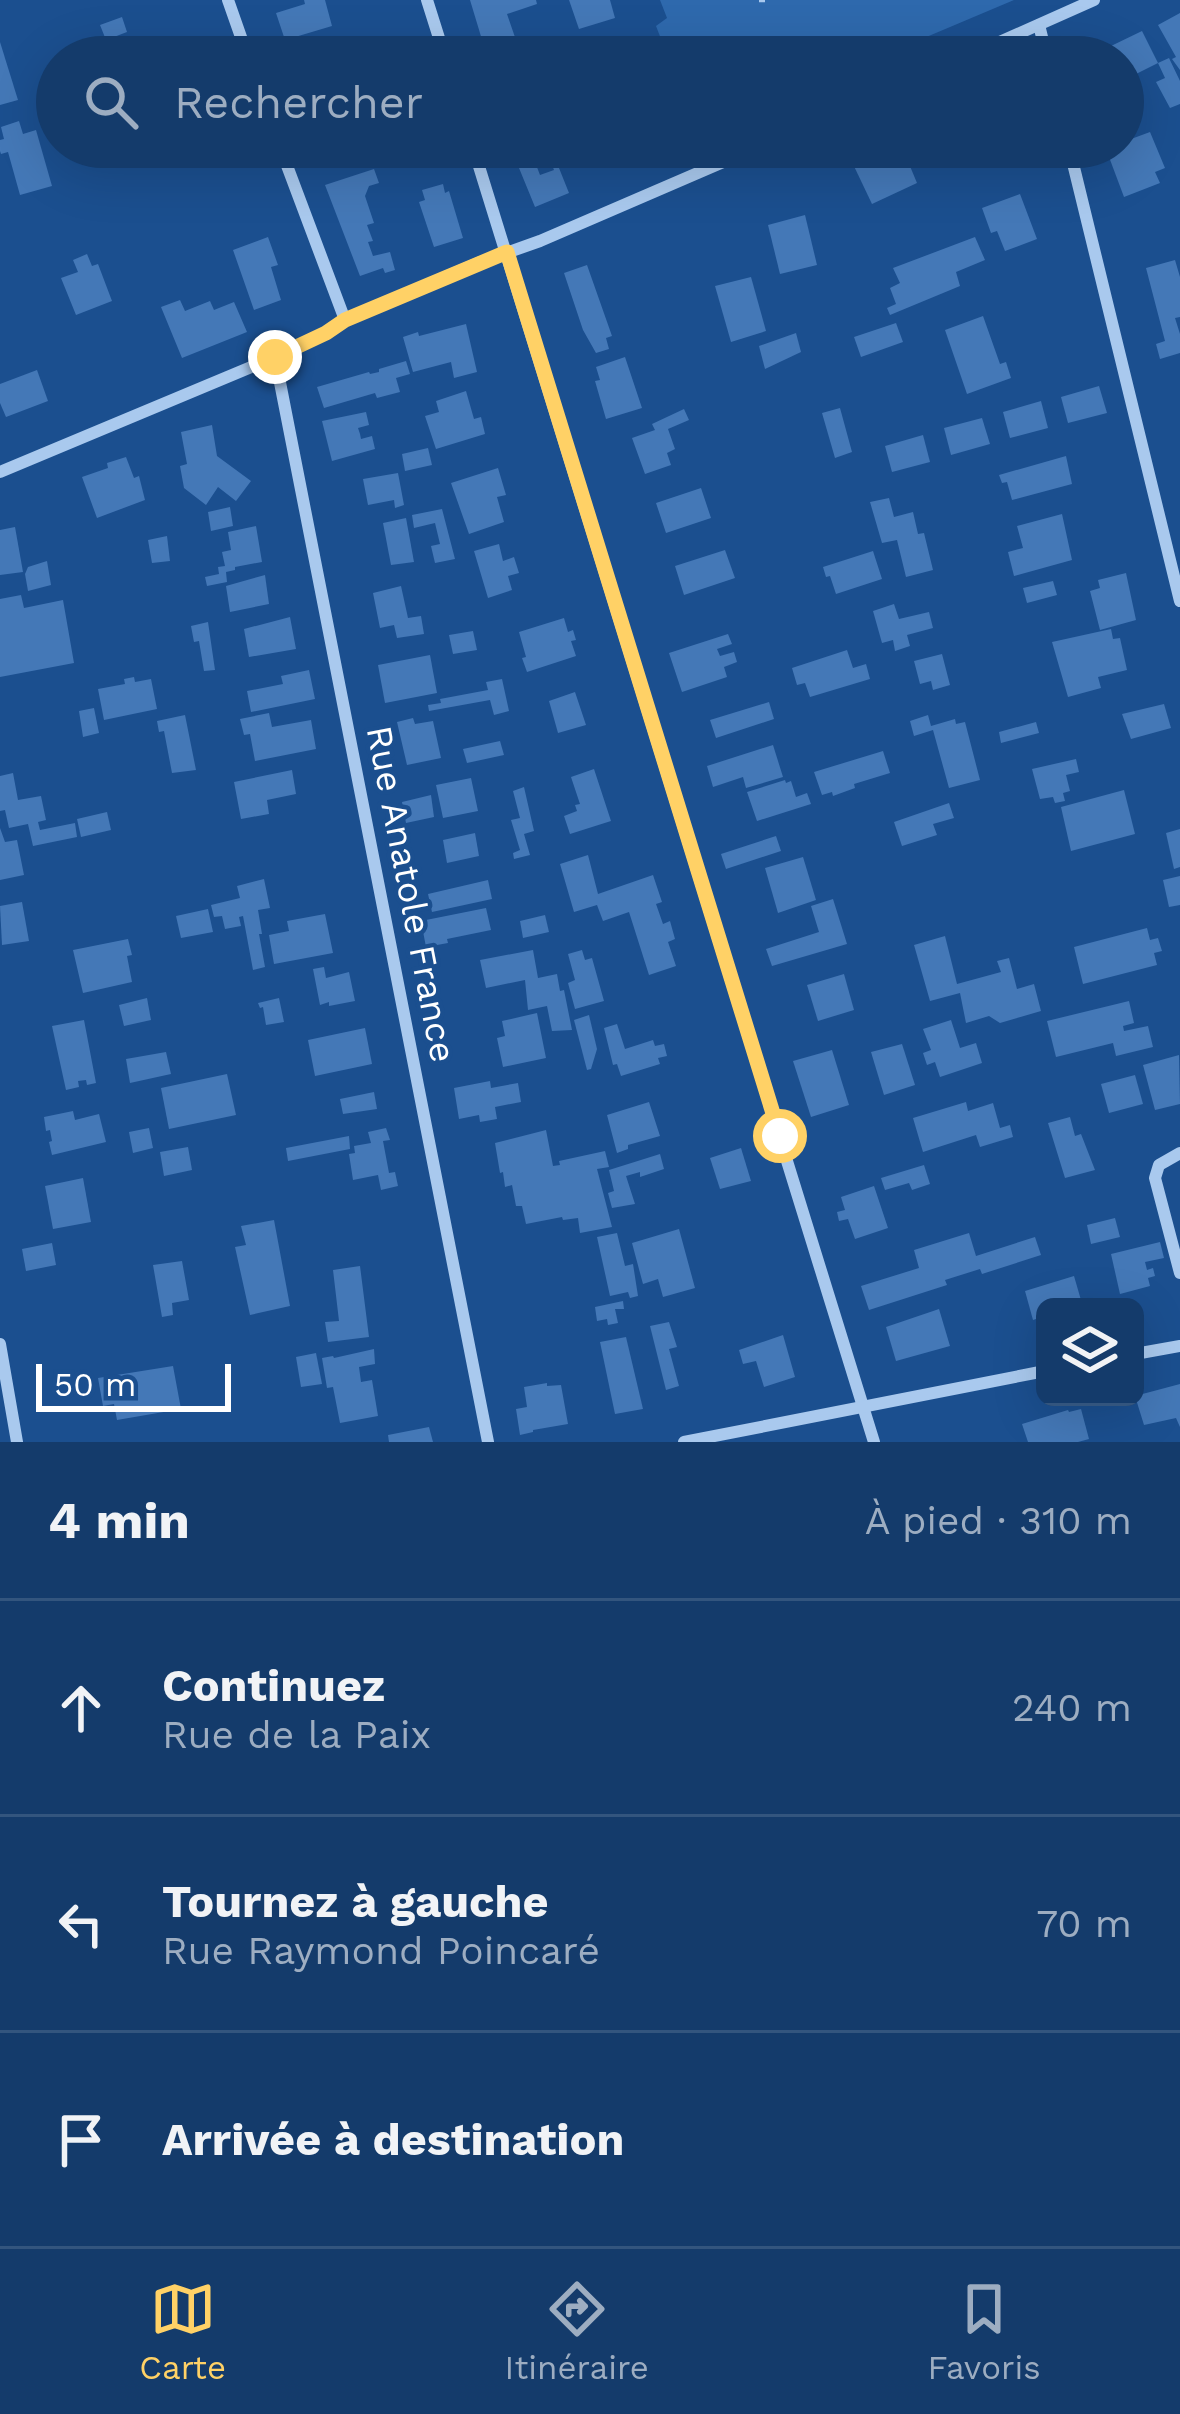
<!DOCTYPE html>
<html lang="fr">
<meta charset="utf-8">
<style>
body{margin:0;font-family:"Work Sans",sans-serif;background:#214673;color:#f1f3f6}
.controls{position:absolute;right:36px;bottom:36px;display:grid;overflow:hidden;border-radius:18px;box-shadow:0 12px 48px #0002}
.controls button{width:108px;height:108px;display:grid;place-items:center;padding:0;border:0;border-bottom:3px solid #33557e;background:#143b6b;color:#f1f3f6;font:60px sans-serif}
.scale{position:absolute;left:36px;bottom:30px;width:195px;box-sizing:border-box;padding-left:12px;border:6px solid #fff;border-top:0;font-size:33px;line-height:42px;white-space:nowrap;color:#fff;-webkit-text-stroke:9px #1b4f8f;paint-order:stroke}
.stop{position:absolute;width:36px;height:36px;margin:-27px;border:9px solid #ffd166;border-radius:50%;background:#fff}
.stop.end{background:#ffd166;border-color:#fff;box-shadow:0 3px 12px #0008}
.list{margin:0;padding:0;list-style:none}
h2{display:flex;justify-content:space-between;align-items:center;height:156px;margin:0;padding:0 48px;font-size:51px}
h2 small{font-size:39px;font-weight:400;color:#9dadc1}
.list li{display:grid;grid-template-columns:78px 1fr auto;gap:36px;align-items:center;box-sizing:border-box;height:216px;padding:0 48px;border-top:3px solid #33557e}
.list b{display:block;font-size:45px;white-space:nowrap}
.list p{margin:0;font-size:39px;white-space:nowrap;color:#9dadc1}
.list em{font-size:39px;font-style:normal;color:#9dadc1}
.icon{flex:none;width:66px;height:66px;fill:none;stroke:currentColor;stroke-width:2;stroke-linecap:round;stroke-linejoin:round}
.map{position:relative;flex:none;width:1180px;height:1442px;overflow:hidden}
.search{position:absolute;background:#143b6b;box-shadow:0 12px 48px #0002;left:36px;right:36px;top:36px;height:132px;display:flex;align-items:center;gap:30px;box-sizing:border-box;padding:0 42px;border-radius:66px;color:#9dadc1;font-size:45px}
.sheet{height:804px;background:#143b6b}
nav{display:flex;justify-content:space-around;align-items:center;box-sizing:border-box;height:168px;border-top:3px solid #33557e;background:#143b6b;font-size:33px;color:#9dadc1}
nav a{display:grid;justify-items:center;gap:6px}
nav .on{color:#ffd166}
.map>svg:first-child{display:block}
.green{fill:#2e69ad}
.building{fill:#4478b7}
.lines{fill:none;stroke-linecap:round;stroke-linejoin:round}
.path{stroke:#a9c9ee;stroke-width:4.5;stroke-dasharray:6 9;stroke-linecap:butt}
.street{stroke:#a9c9ee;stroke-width:12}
.route{stroke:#ffd166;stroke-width:15}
.labels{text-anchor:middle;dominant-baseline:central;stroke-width:9;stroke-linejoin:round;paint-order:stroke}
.street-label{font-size:36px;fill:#fff;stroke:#1b4f8f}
</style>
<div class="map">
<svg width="1180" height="1442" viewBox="0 0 1180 1442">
<rect width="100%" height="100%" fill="#1b4f8f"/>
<!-- green -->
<polygon class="green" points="660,0 1014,0 879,57 668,57 656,26 667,18"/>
<!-- building -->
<g class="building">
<polygon points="304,0 325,0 332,26 285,40 276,13 305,4"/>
<polygon points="470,0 536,0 537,4 507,14 517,43 486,53"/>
<polygon points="569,0 610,0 615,18 579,29"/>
<polygon points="1180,13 1180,70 1172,59 1176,57 1158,25"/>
<polygon points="122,17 127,32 106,40 100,25"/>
<polygon points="1142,31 1158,63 1126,79 1123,72 1123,57 1116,57 1111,46"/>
<polygon points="0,42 18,100 0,105"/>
<polygon points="1169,58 1180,81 1180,104 1170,108 1156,82 1165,78 1158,63"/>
<polygon points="19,121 23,134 36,130 52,186 20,195 8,152 1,154 0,151 0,140 4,139 1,127"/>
<polygon points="1150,132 1165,168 1155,172 1160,183 1124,197 1106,149 1123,147 1123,142"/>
<polygon points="885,147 902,147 917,183 872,204 852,162"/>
<polygon points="535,162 540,175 554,170 552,165 557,163 569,193 535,207 519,168"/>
<polygon points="374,169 379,183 369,186 365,196 374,223 367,225 373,241 368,242 373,256 390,252 395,270 385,273 383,268 360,276 325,185"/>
<polygon points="443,184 445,193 449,191 463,238 434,247 419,202 425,200 422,190"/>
<polygon points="1020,194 1037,239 1005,251 997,231 991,233 982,208"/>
<polygon points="805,215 817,265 780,274 768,225"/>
<polygon points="268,237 278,265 271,267 281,300 254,310 233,250"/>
<polygon points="975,237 985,260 956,272 960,286 890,315 887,308 896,304 890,288 900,283 893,268"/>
<polygon points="87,254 92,266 98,264 112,301 76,315 61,278 78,272 73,260"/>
<polygon points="1175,260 1180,277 1180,317 1175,318 1180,334 1180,353 1160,359 1156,344 1165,341 1146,268"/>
<polygon points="587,265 612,336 606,338 609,349 596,353 583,330 564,273"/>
<polygon points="751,277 766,331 731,342 715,286"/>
<polygon points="180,300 185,311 210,301 214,310 234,302 247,332 182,358 161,307"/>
<polygon points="983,316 1000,364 1006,362 1011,378 967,394 945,330"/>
<polygon points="896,323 903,342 861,357 854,337"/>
<polygon points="466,324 477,372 454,378 451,362 413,372 403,337 418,332 419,336"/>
<polygon points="796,333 801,352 765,369 759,346"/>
<polygon points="625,357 642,408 606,419 595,381 600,380 596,367"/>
<polygon points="406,361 410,374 396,378 400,392 377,398 375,393 324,408 317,387 369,372 370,374 379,372 379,369"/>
<polygon points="37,370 48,401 6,417 0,403 0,384"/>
<polygon points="1099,386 1107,413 1068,423 1061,397"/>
<polygon points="466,391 474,419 481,417 485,434 436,449 425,416 439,412 436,401"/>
<polygon points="1041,401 1048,428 1010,438 1003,412"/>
<polygon points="840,408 852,452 835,458 822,413"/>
<polygon points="684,409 689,420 668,429 675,449 667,453 671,465 645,474 632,438 655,430 652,424"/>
<polygon points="366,412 369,425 358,428 360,434 361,439 372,436 375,449 332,461 322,421"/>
<polygon points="982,418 990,444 951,455 944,428"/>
<polygon points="212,425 217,456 251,481 236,501 218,487 206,505 184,488 180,466 187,464 181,432"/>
<polygon points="923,435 930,462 892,472 885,446"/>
<polygon points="428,448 432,465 405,471 402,454"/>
<polygon points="1066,456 1072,484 1012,500 1007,482 1002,483 999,475"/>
<polygon points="126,457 134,478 139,476 145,500 97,518 82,477 108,468 107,463"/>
<polygon points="498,468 506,495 497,497 504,522 469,534 451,483"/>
<polygon points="398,473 404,505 395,508 394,500 368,505 363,479"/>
<polygon points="701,488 711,518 666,533 656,503"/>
<polygon points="889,498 894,517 913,512 918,534 924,533 933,570 906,577 897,540 882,543 870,502"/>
<polygon points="230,507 233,526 211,531 208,512"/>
<polygon points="442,509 455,559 435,563 431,546 440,544 435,523 414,528 412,515"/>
<polygon points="1062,514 1072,560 1014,576 1008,552 1023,548 1017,526"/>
<polygon points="406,518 414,562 391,565 383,523"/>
<polygon points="256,526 262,562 235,567 235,570 226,572 227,582 207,586 205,577 219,574 218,567 225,566 222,552 231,550 228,532"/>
<polygon points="15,527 23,572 0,575 0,530"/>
<polygon points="167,536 170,561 152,563 148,540"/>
<polygon points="499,544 503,561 514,557 519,573 508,576 512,590 488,598 474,551"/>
<polygon points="725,550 735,578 684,595 675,566"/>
<polygon points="873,551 882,579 836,594 830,576 826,577 823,567"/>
<polygon points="47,561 51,585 28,591 25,574 28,567"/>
<polygon points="1126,573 1136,620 1100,630 1090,591 1100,588 1098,580"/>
<polygon points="265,575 269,604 230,612 226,586"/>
<polygon points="1053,581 1057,595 1027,603 1023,588"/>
<polygon points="401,586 408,618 421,616 424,634 397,638 394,625 380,628 373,593"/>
<polygon points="21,595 24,608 63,600 74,663 0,677 0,599"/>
<polygon points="894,604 899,619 929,612 933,628 907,635 910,646 895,651 893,640 882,643 873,611"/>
<polygon points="290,617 296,649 249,657 244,629"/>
<polygon points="564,618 568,632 573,630 576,640 571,641 576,656 527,672 522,658 526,657 519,632"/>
<polygon points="208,622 215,670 204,671 199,641 194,642 191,626"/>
<polygon points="1111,629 1113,639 1120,638 1127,670 1098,677 1101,688 1068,697 1052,642"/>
<polygon points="473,631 477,650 453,654 449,635"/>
<polygon points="728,634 732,644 717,649 720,656 734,652 737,662 724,667 727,677 682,692 669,653"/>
<polygon points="847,650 853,668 866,664 870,679 810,697 805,683 797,685 792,668"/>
<polygon points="942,654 950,685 933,690 931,681 920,684 914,661"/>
<polygon points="430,655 437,693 385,703 378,665"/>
<polygon points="309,670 315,699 251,712 247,691 283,684 281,676"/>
<polygon points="134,677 135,682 151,679 157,709 104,720 98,689 125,684 124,679"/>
<polygon points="502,679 509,711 494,715 490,700 429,711 428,705 441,703 440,699 488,690 486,682"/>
<polygon points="575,692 586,725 558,733 549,701"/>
<polygon points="769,702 774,719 716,738 710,720"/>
<polygon points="1164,704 1171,728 1131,739 1122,714"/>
<polygon points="94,708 99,733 83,737 79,711"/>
<polygon points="269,713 272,727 311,720 316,749 255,761 250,734 244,735 240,719"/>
<polygon points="185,715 196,770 172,773 164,731 159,732 157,721"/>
<polygon points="928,715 931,726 955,719 956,724 965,722 980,780 949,788 933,730 914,736 910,721"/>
<polygon points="413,718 415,724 433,721 441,758 407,765 397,722"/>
<polygon points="1036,722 1039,733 1001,743 999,732"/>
<polygon points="500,741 504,755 467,763 463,749"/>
<polygon points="773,745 783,777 746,788 743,777 713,787 707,766"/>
<polygon points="883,751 890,773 854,784 855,788 833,796 832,792 822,795 814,772"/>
<polygon points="1076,759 1079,772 1066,775 1070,791 1063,793 1065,801 1055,803 1053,797 1040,799 1032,769"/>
<polygon points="594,769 611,821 570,834 564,816 577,811 575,805 580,804 571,777"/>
<polygon points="292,770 296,794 267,800 269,814 241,819 234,782"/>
<polygon points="13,773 18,800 41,796 46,820 38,822 40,830 75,823 77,837 33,846 28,824 9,828 5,810 0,811 0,776"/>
<polygon points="471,778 478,811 443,818 436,785"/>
<polygon points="785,780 786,783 791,781 796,797 807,793 811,804 757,821 747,792"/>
<polygon points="524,787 534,831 524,834 530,855 514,859 513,853 520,850 511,820 520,818 513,791"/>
<polygon points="1124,790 1135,834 1071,851 1061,807"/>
<polygon points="431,795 434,817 406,823 402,802"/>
<polygon points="949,803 954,818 933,824 937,835 902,846 894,822"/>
<polygon points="107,812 111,830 81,837 77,819"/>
<polygon points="0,828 5,842 17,840 24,875 0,880"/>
<polygon points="1180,829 1180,867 1174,869 1166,833"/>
<polygon points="475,833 479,856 447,863 443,840"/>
<polygon points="776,836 781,851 726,869 721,854"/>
<polygon points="588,855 598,894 653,875 662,902 656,904 663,924 670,921 675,939 668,942 676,966 649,975 629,912 603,921 597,905 574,912 560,864"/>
<polygon points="803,857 816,900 778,913 765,868"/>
<polygon points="1180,876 1180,905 1169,907 1163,880"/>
<polygon points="264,879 270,908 258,910 262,934 259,934 265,967 253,970 243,916 239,917 241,926 225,929 222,916 214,917 211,905 240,898 237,886"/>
<polygon points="488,880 492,899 432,912 428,894"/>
<polygon points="833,899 847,944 772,966 766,949 819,932 811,906"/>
<polygon points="22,902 29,941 2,945 0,906"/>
<polygon points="486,908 491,930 447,939 448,943 426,947 421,921"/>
<polygon points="208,909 213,932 181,938 176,916"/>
<polygon points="325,914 333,953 274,964 269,935 289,931 287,921"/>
<polygon points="545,915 549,932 523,938 520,921"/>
<polygon points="1147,928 1150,940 1158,938 1162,951 1154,953 1157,965 1083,984 1074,947"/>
<polygon points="945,936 957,984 1001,972 997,961 1009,958 1017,989 1034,984 1041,1011 1000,1023 989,1016 966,1023 960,993 930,1001 914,945"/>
<polygon points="128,939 132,955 127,956 132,982 83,993 73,950"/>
<polygon points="533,950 538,978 557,974 560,991 564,990 572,1030 552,1031 547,1006 528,1010 525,980 486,988 480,960"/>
<polygon points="582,950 585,960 592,958 604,1001 575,1009 568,983 575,980 568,954"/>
<polygon points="324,967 326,978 349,972 355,1001 329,1006 329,1002 320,1005 313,969"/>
<polygon points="844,974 854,1010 818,1021 807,985"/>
<polygon points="147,998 151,1020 124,1026 119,1005"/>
<polygon points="279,998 284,1022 266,1025 263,1007 260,1008 258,1003"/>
<polygon points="1129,1001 1134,1023 1123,1026 1124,1031 1148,1026 1153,1047 1116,1056 1113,1043 1056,1057 1047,1021"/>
<polygon points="537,1013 546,1058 503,1067 497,1038 505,1036 502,1021"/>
<polygon points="589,1015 597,1049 591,1069 587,1070 574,1020"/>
<polygon points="84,1020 96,1083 87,1085 86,1080 78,1081 79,1087 66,1090 52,1026"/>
<polygon points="951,1020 960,1048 976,1043 982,1063 940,1077 935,1062 927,1065 923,1053 931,1050 923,1029"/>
<polygon points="617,1024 625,1049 653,1040 655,1046 664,1044 667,1056 658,1058 660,1064 621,1076 617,1064 613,1065 604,1028"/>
<polygon points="365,1028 372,1064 315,1076 308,1040"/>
<polygon points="902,1044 915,1085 884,1095 871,1052"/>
<polygon points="832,1050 849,1105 811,1117 793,1061"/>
<polygon points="166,1052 171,1074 130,1083 126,1059"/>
<polygon points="1179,1055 1180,1104 1155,1110 1143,1065"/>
<polygon points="227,1074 236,1115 169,1129 161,1088"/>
<polygon points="1135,1075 1143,1104 1109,1113 1101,1084"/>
<polygon points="490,1081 491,1088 518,1083 521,1102 495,1107 497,1119 480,1122 479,1115 459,1119 454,1088"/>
<polygon points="374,1092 377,1109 343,1114 340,1099"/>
<polygon points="649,1102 660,1136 628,1145 628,1149 617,1153 607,1115"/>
<polygon points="966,1102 968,1111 993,1103 1000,1128 1010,1125 1013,1137 980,1147 976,1135 923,1152 913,1118"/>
<polygon points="73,1111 75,1120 99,1114 106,1142 52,1155 49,1142 52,1141 50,1130 46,1131 44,1117"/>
<polygon points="1070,1117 1075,1136 1081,1134 1095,1170 1065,1178 1048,1123"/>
<polygon points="149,1128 153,1148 133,1153 129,1132"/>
<polygon points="386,1128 390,1140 383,1141 389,1173 395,1172 398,1186 381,1190 378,1175 353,1180 349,1154 355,1153 354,1146 371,1143 368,1132"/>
<polygon points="546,1130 553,1166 560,1165 559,1161 605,1151 609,1167 597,1169 612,1227 580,1233 578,1218 563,1220 562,1217 526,1224 522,1206 516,1206 512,1185 505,1187 503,1172 500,1173 495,1143"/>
<polygon points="349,1136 350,1149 288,1161 286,1148"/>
<polygon points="188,1147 192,1170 164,1176 160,1152"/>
<polygon points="741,1148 751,1181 720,1189 710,1158"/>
<polygon points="660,1154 664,1169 640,1177 640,1172 626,1176 635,1204 612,1208 608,1193 614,1191 609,1170"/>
<polygon points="924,1165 930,1184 912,1190 909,1183 885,1190 881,1178"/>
<polygon points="83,1178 91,1222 53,1229 45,1186"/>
<polygon points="874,1186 888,1228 855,1239 848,1219 839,1221 837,1212 845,1210 841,1197"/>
<polygon points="1115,1218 1120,1237 1091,1244 1087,1225"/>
<polygon points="274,1220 290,1306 250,1315 235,1247 246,1245 241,1226"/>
<polygon points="679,1229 695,1288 663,1297 658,1279 643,1284 632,1243"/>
<polygon points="617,1233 625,1266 633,1264 638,1296 630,1298 628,1292 610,1296 597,1237"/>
<polygon points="969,1233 976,1256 1035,1237 1041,1255 982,1274 980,1269 945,1280 947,1285 869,1310 861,1286 919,1268 914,1250"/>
<polygon points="1160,1242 1164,1258 1145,1262 1147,1270 1153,1268 1155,1276 1148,1278 1150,1286 1120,1294 1111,1254"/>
<polygon points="52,1243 56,1265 26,1271 22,1249"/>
<polygon points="182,1261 189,1300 172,1303 173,1315 162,1317 153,1265"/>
<polygon points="360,1266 369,1337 328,1342 325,1322 339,1321 333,1270"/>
<polygon points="1074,1276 1083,1307 1045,1307 1045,1316 1033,1320 1025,1291"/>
<polygon points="623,1301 624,1309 615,1309 618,1323 608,1325 607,1319 597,1321 595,1307"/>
<polygon points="939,1309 950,1346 896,1361 886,1327"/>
<polygon points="669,1322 677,1347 669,1349 679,1386 666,1390 650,1326"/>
<polygon points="783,1335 795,1377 764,1387 756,1361 743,1364 739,1350"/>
<polygon points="626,1337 643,1409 615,1414 600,1342"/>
<polygon points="374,1349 375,1364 359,1367 361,1382 372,1380 378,1416 340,1423 333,1387 327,1388 322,1358 333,1356 334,1358"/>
<polygon points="316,1353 322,1384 301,1387 296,1357"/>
<polygon points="173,1366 181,1409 117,1420 114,1404 103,1406 98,1378"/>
<polygon points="547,1383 547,1386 561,1385 568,1424 533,1430 533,1432 520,1435 516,1409 527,1407 524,1387"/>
<polygon points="1180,1384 1180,1427 1176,1418 1144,1425 1135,1396"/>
<polygon points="1081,1409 1089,1439 1078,1442 1028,1442 1022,1424 1068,1410 1069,1412"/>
<polygon points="429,1427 433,1442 389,1442 388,1435"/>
</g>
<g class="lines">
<!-- path -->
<polyline class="path" points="759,0 773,0"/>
<!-- street -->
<g class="street">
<polyline points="228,0 248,57"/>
<polyline points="427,0 445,57"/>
<polyline points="1039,25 1047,57"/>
<polyline points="966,57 1094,0"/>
<polyline points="280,147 345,320"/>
<polyline points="473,147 874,1442"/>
<polyline points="1069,147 1180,601"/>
<polyline points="275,357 488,1442"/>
<polyline points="0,472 275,357 326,333 345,320 478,263 540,241 758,147"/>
<polyline points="1180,1153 1159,1165 1155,1178 1180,1273"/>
<polyline points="0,1344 17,1442"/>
<polyline points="1135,1354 1180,1346"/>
<polyline points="684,1442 1045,1371"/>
</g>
</g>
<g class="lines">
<!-- route -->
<polyline class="route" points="275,357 326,333 345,320 507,252 780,1136"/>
</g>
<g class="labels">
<!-- street labels -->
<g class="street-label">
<text transform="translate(411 894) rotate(79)">Rue Anatole France</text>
</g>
</g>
</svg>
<div class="controls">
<button><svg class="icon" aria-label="layers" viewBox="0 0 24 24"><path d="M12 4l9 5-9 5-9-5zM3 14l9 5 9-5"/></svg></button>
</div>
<div class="scale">50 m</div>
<div class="stop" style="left:780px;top:1136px"></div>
<div class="stop end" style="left:275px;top:357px"></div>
<div class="search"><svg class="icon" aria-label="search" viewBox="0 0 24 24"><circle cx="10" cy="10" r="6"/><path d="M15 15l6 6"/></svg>Rechercher</div>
</div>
<section class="sheet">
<h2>4 min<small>À pied · 310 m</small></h2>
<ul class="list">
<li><svg class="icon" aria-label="ahead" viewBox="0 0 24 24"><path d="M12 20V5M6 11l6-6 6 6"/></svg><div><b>Continuez</b><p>Rue de la Paix</p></div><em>240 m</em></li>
<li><svg class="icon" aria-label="left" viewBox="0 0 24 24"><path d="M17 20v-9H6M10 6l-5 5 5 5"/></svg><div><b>Tournez à gauche</b><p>Rue Raymond Poincaré</p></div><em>70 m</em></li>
<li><svg class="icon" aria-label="arrive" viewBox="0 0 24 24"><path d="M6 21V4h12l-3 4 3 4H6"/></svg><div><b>Arrivée à destination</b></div></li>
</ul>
</section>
<nav>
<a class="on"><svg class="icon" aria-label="map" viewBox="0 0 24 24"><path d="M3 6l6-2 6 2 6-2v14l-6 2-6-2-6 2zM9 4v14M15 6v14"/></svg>Carte</a>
<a><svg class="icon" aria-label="directions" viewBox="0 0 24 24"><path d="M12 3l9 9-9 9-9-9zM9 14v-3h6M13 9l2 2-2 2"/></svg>Itinéraire</a>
<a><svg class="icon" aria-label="saved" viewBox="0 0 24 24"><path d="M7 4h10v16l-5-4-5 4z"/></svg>Favoris</a>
</nav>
